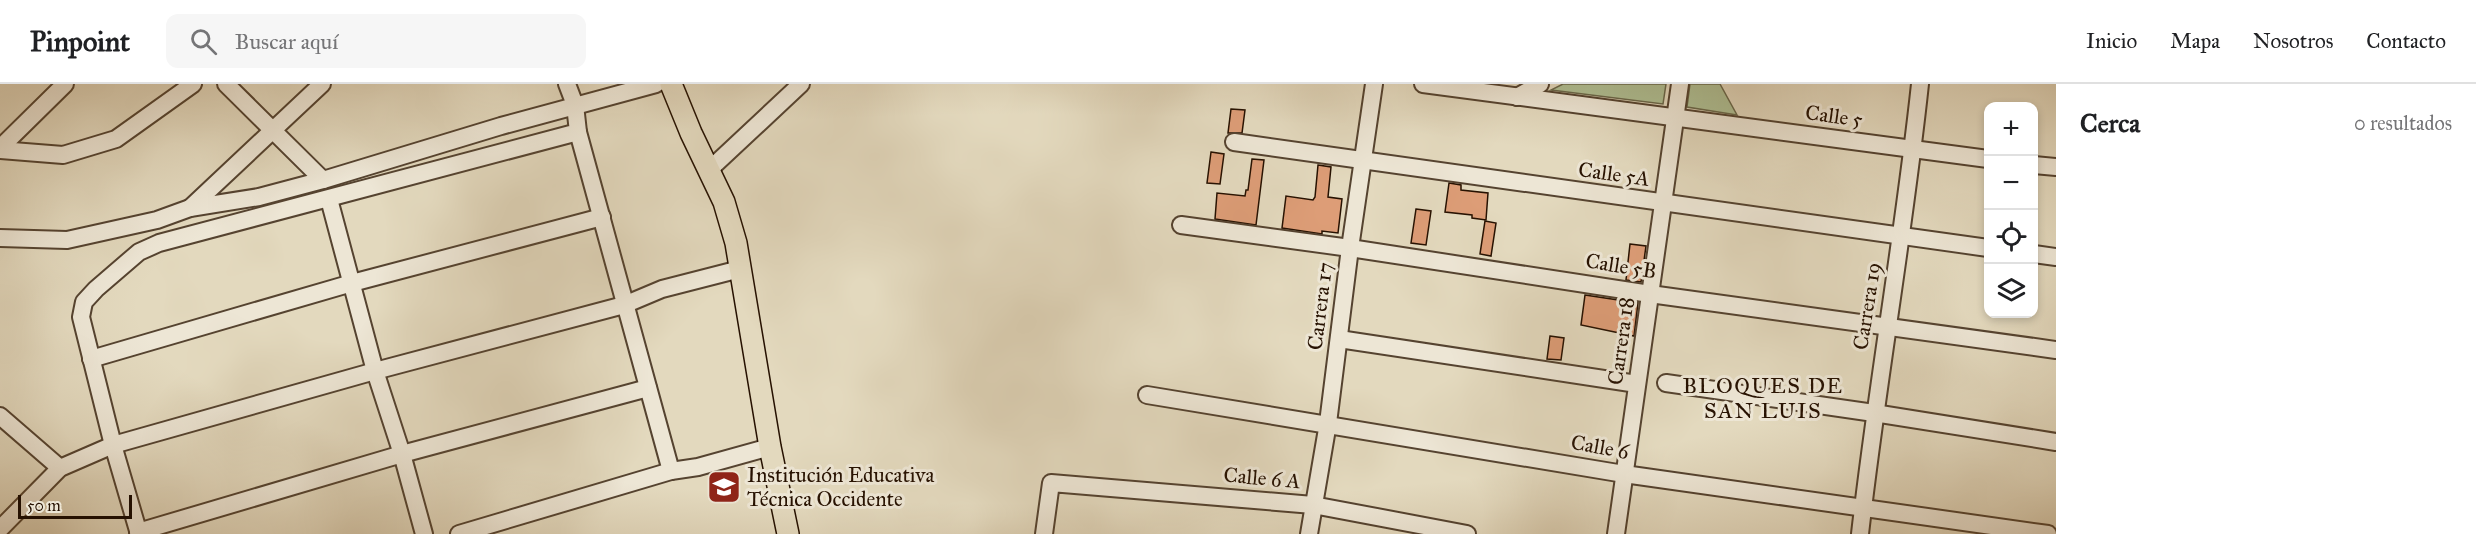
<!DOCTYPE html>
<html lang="es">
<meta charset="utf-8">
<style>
body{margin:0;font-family:"IM FELL Great Primer",serif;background:#f6f6f6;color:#202124}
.controls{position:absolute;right:18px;top:18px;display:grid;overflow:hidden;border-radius:12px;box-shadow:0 3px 9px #0003}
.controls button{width:54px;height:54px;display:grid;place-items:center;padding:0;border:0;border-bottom:2px solid #e0e0e0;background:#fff;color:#202124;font:30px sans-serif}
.scale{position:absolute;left:18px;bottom:15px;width:114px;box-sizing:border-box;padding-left:6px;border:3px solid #261101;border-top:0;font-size:16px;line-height:21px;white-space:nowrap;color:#261101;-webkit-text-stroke:4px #ede6d5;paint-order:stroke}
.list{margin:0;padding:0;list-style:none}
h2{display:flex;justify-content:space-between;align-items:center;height:78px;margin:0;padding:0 24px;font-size:26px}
h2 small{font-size:20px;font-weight:400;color:#757577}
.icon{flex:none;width:33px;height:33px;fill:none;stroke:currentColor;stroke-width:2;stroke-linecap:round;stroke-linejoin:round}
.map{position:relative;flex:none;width:2056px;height:450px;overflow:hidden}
header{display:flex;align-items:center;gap:36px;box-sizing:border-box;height:84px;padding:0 30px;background:#fff;border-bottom:2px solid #e0e0e0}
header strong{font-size:28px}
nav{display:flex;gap:33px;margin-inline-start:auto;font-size:21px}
.search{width:420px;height:54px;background:#f6f6f6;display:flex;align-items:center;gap:15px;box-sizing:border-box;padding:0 21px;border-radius:12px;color:#757577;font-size:22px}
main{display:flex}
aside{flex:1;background:#fff}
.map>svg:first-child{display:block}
.green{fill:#afc095;stroke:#6a684b;stroke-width:1.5}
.building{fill:#dd9d77;stroke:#261101;stroke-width:1.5}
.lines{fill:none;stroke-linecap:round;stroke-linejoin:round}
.minor-casing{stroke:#554330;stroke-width:20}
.major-casing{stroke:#261101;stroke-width:24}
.minor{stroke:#ede6d5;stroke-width:16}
.major{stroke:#e3d9be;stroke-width:21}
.labels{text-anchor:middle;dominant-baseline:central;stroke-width:6;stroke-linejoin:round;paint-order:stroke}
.street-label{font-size:21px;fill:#261101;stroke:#ede6d5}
.poi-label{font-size:21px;fill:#261101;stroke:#ede6d5;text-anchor:start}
.neighbourhood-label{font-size:22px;letter-spacing:1.5px;fill:#261101;stroke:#ede6d5}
</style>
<header>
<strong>Pinpoint</strong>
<div class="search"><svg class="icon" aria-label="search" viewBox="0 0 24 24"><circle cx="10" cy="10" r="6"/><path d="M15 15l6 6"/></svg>Buscar aquí</div>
<nav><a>Inicio</a><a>Mapa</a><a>Nosotros</a><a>Contacto</a></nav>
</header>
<main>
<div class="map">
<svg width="2056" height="450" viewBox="0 0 2056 450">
<rect width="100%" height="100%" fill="#e3d9be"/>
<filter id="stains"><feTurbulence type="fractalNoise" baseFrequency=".00333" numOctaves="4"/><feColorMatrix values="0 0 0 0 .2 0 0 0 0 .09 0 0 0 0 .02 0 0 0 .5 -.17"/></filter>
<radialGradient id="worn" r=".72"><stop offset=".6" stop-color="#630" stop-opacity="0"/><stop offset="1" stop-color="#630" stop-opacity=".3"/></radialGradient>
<!-- green -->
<g class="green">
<polygon points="1563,0 1666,0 1663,20 1551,6"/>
<polygon points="1690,0 1720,0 1737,31 1687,23"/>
</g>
<!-- building -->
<g class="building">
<polygon points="1231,25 1245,26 1242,49 1228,49"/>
<polygon points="1211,68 1224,70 1220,100 1207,99"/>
<polygon points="1252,75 1264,76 1256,141 1215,135 1217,109 1245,112 1246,106 1248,106"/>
<polygon points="1318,81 1331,83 1328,113 1342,115 1338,149 1322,147 1322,150 1282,144 1286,112 1313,116 1315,113"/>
<polygon points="1449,99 1461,101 1461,106 1488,109 1486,136 1472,134 1472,131 1445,128"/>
<polygon points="1416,125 1431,127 1426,161 1411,159"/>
<polygon points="1485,137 1496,139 1491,172 1480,170"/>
<polygon points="1630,160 1646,162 1641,198 1626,196"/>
<polygon points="1585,211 1638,219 1634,252 1581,241"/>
<polygon points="1550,252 1564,254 1561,276 1547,275"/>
</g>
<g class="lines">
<defs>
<g id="minor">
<polyline points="226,0 323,96"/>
<polyline points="1423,0 1988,75"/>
<polyline points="1517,13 1540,0"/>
<polyline points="578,48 671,387"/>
<polyline points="1234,58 1988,164"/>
<polyline points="0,64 65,0"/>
<polyline points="0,66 63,71 116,55 193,0"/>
<polyline points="2034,81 2056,83"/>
<polyline points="709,86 801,0"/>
<polyline points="329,115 375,287 402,370 424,450"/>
<polyline points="190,124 322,0"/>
<polyline points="1181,141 1350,164 1650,210 2056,266"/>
<polyline points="0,154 67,156 157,136 190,124 259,113 323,96 501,42 656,0"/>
<polyline points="2034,170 2056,173"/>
<polyline points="1339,255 1637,300"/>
<polyline points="91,275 352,199 602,133"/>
<polyline points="1666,299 1874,329 2056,358"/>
<polyline points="1147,311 1624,390 2048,450"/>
<polyline points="0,332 60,384"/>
<polyline points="0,445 60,384 113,361 375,287 624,221 662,205 740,185"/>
<polyline points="138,448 402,370 648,304"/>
<polyline points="139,450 113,361 81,233 84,218 96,205 139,168 159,159 578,48 575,21 567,0"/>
<polyline points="459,450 671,387 698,383 770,363"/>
<polyline points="1044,450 1051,399 1313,421 1467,450"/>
<polyline points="1309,450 1328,339 1350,164 1374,0"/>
<polyline points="1616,450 1680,0"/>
<path d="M1860 450C1877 300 1904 150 1920 0"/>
</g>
<polyline id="major" points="671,0 691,49 724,118 736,159 770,363 788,450"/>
</defs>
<!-- minor casing -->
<use href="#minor" class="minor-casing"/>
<!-- major casing -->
<use href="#major" class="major-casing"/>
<!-- minor -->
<use href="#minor" class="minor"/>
<!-- major -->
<use href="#major" class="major"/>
</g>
<!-- icons -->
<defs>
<symbol id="school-square" viewBox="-11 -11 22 22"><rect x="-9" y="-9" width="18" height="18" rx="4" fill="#8f2418" stroke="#ede6d5"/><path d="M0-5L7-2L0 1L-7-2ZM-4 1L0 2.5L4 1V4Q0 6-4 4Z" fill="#fff"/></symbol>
</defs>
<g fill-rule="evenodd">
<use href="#school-square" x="705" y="384" width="38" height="38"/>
</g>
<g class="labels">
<!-- street labels -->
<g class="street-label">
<text transform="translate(1834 32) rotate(8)">Calle 5</text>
<text transform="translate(1614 90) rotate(8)">Calle 5A</text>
<text transform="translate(1621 182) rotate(9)">Calle 5B</text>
<text transform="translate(1320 222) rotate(-83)">Carrera 17</text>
<text transform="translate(1867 222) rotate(-81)">Carrera 19</text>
<text transform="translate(1621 257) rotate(-82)">Carrera 18</text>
<text transform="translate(1600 363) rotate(10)">Calle 6</text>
<text transform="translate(1262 394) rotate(5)">Calle 6 A</text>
</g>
<!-- poi labels -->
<g class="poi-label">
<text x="747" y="391">Institución Educativa<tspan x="747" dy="24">Técnica Occidente</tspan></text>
</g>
<!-- neighbourhood labels -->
<g class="neighbourhood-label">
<text x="1763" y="301">BLOQUES DE<tspan x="1763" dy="25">SAN LUIS</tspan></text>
</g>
</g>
<rect width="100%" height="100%" filter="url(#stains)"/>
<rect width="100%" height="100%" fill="url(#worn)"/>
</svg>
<div class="controls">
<button>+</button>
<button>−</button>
<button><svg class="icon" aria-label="locate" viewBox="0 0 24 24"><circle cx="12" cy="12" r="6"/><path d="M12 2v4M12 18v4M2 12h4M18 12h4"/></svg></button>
<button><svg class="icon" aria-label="layers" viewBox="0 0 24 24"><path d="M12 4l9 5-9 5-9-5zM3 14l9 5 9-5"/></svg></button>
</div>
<div class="scale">50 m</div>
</div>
<aside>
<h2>Cerca<small>0 resultados</small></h2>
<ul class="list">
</ul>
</aside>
</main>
